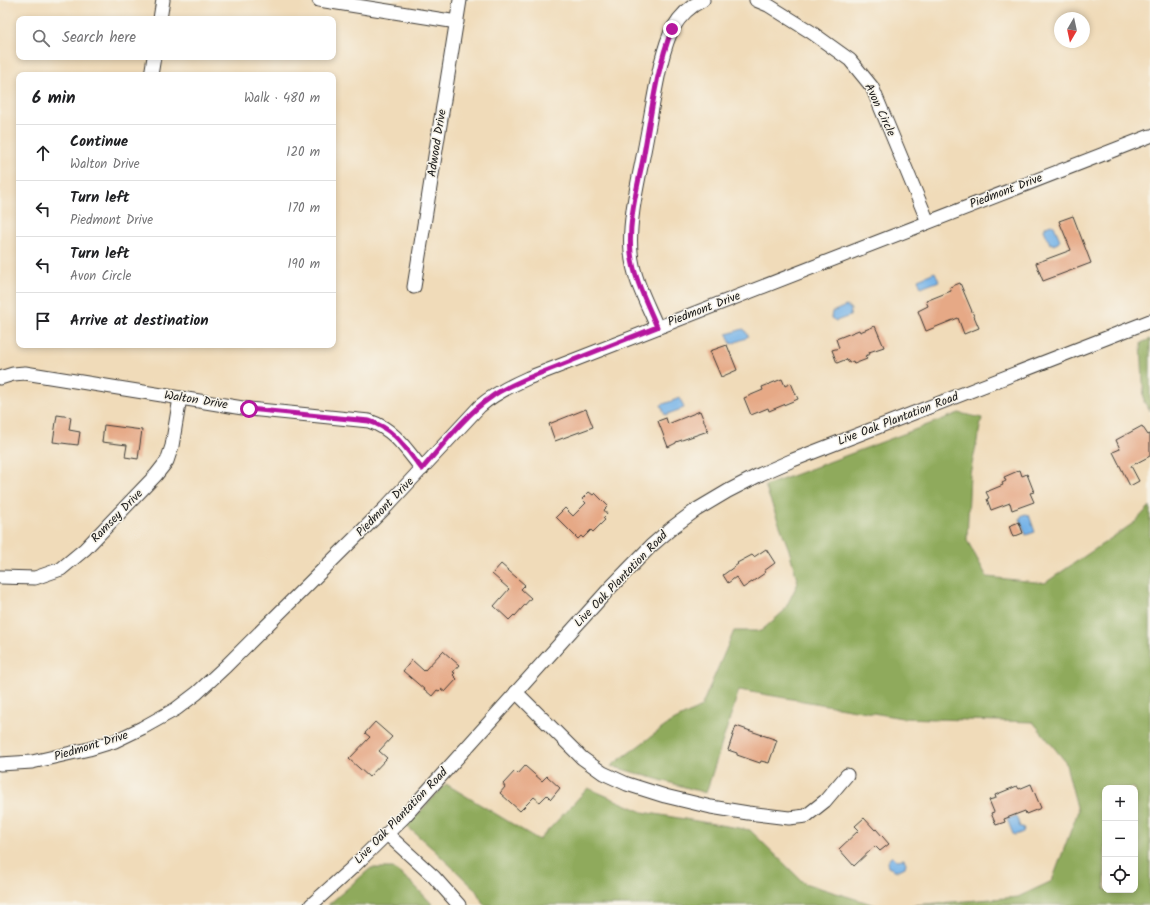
<!DOCTYPE html>
<meta charset="utf-8">
<style>
body{margin:0;font-family:Kalam,sans-serif;background:#f2f2f2;color:#202124}
.controls{position:absolute;right:12px;bottom:12px;display:grid;overflow:hidden;border-radius:8px;box-shadow:0 2px 6px #0003}
.controls button{width:36px;height:36px;display:grid;place-items:center;padding:0;border:0;border-bottom:1px solid #e0e0e0;background:#fff;color:#202124;font:20px sans-serif}
.compass{position:absolute;left:1054px;top:12px;width:36px;height:36px;border-radius:50%;background:#fff;box-shadow:0 2px 6px #0003;rotate:189deg}
.stop{position:absolute;width:12px;height:12px;margin:-9px;border:3px solid #b5179e;border-radius:50%;background:#fff}
.stop.end{background:#b5179e;border-color:#fff;box-shadow:0 1px 4px #0008}
.list{margin:0;padding:0;list-style:none}
h2{display:flex;justify-content:space-between;align-items:center;height:52px;margin:0;padding:0 16px;font-size:17px}
h2 small{font-size:13px;font-weight:400;color:#757577}
.list li{display:grid;grid-template-columns:26px 1fr auto;gap:12px;align-items:center;box-sizing:border-box;height:56px;padding:0 16px;border-top:1px solid #e0e0e0}
.list b{display:block;font-size:15px;white-space:nowrap}
.list p{margin:0;font-size:13px;white-space:nowrap;color:#757577}
.list em{font-size:13px;font-style:normal;color:#757577}
.icon{flex:none;width:22px;height:22px;fill:none;stroke:currentColor;stroke-width:2;stroke-linecap:round;stroke-linejoin:round}
.map{position:relative;flex:none;width:1150px;height:905px;overflow:hidden}
.search{position:absolute;background:#fff;box-shadow:0 2px 6px #0003;left:16px;top:16px;width:320px;height:44px;display:flex;align-items:center;gap:10px;box-sizing:border-box;padding:0 14px;border-radius:8px;color:#757577;font-size:15px}
.panel{position:absolute;background:#fff;box-shadow:0 2px 6px #0003;left:16px;top:72px;width:320px;height:276px;border-radius:8px}
.map>svg:first-child{display:block}
.forest{fill:#8faa5b;stroke:#56633c;fill-rule:evenodd}
.water{fill:#76b3e8;stroke:#496882}
.building{fill:#e6a986}
.lines{fill:none;stroke-linecap:round;stroke-linejoin:round}
.minor-casing{stroke:#3c3934;stroke-width:15}
.minor{stroke:#fff;stroke-width:13}
.route{stroke:#b5179e;stroke-width:5}
.labels{text-anchor:middle;dominant-baseline:central;stroke-width:3;stroke-linejoin:round;paint-order:stroke}
.street-label{font-size:12px;fill:#1c1c1c;stroke:#f7f3e8}
</style>
<div class="map">
<svg width="1150" height="905" viewBox="0 0 1150 905">
<rect width="100%" height="100%" fill="#f7f3e8"/>
<filter id="ink" filterUnits="userSpaceOnUse"><feTurbulence type="fractalNoise" baseFrequency=".025" numOctaves="2"/><feDisplacementMap in="SourceGraphic" scale="8" xChannelSelector="R" yChannelSelector="G"/><feConvolveMatrix kernelMatrix="1 2 1 2 8 2 1 2 1" color-interpolation-filters="sRGB"/></filter>
<filter id="wash" filterUnits="userSpaceOnUse"><feTurbulence type="fractalNoise" baseFrequency=".012" numOctaves="4" result="noise"/><feDisplacementMap in="SourceGraphic" scale="16" xChannelSelector="R" yChannelSelector="G"/><feGaussianBlur stdDeviation="0.9" result="paint"/><feColorMatrix in="noise" values="0 0 0 0 0 0 0 0 0 0 0 0 0 0 0 0 0 1.4 0 .05"/><feComposite in="paint" operator="in"/></filter>
<g filter="url(#wash)">
<rect width="100%" height="100%" fill="#f0dbb9"/>
<!-- forest -->
<g class="forest">
<polygon points="1150,339 1150,411 1144,402 1141,343"/>
<path d="M959 413 982 418 970 474 967 540 987 577 1045 583 1135 522 1150 506V905H912L1018 897 1052 881 1078 811 1065 761 1033 722 902 718 739 690 706 793 611 766 671 722 701 707 734 631H761L784 611 798 583 789 550 765 486ZM1105 788H1135V890H1105Z"/>
<polygon points="446,784 539,840 588,788 643,812 750,830 804,883 875,905 484,905 475,889 433,849 407,826"/>
<polygon points="371,868 393,868 412,883 433,905 328,905"/>
</g>
<!-- water -->
<g class="water">
<polygon points="1051,224 1054,226 1060,240 1058,243 1053,245 1052,243 1050,244 1044,230 1046,226"/>
<polygon points="935,272 939,281 921,288 918,279"/>
<polygon points="846,306 851,309 850,316 836,321 831,318 832,312"/>
<polygon points="743,329 745,330 748,336 746,338 731,344 727,334"/>
<polygon points="680,398 684,408 665,415 661,405"/>
<polygon points="1026,514 1029,515 1035,532 1026,535 1020,519 1022,515"/>
<polygon points="1016,816 1020,827 1023,827 1024,830 1023,832 1015,835 1013,834 1007,819"/>
<polygon points="892,856 896,860 904,859 906,863 905,867 897,871 888,867 887,862"/>
</g>
<g id="blocks">
<!-- building -->
<g class="building">
<polygon points="1073,216 1091,263 1043,281 1036,263 1071,250 1059,221"/>
<polygon points="960,283 979,328 964,334 958,318 926,331 918,311 928,306 926,301 951,291 950,287"/>
<polygon points="875,326 884,347 869,352 870,354 865,356 867,359 854,364 853,361 849,363 847,359 837,363 832,350 839,348 836,339 859,330 860,332"/>
<polygon points="727,345 737,370 721,377 710,351"/>
<polygon points="782,379 785,386 791,383 798,399 769,411 768,408 751,415 744,398 763,390 762,387"/>
<polygon points="586,409 593,427 555,441 549,424"/>
<polygon points="700,411 708,431 676,442 676,443 668,447 658,421 666,418 668,424"/>
<polygon points="57,415 71,417 69,430 80,432 78,445 53,442"/>
<polygon points="104,425 142,430 138,459 125,457 127,445 102,442"/>
<polygon points="1142,426 1148,435 1150,434 1150,456 1131,466 1139,481 1130,486 1113,452 1120,449 1116,440"/>
<polygon points="1020,470 1022,476 1027,474 1034,492 1030,493 1034,502 1012,510 1010,503 991,510 987,499 989,498 986,492 1003,485 1002,483 1006,481 1004,477"/>
<polygon points="589,492 593,495 595,493 608,506 604,510 607,514 603,518 605,520 593,532 591,530 583,538 581,536 578,539 556,517 565,508 573,516 586,503 582,499"/>
<polygon points="1019,522 1023,533 1013,537 1009,526"/>
<polygon points="766,549 775,563 764,571 765,573 743,588 736,577 728,583 723,575 738,564 737,563 752,555 754,557"/>
<polygon points="501,564 525,585 521,589 531,598 515,616 514,615 509,620 494,606 509,589 492,574"/>
<polygon points="443,651 459,665 453,672 455,673 453,675 457,679 445,692 441,689 439,691 437,690 432,696 403,671 412,660 424,671"/>
<polygon points="375,722 392,737 379,751 387,758 369,777 349,759 370,737 365,733"/>
<polygon points="736,726 777,740 769,763 761,761 760,763 737,755 737,753 728,750"/>
<polygon points="525,766 542,781 547,776 560,788 551,799 547,795 540,802 534,797 520,811 500,793 505,787 503,784 515,771 518,774"/>
<polygon points="1031,784 1041,808 1026,814 1025,811 1004,819 1005,822 996,825 991,813 994,812 989,800 996,798 995,795 1017,786 1019,789"/>
<polygon points="864,818 875,830 876,829 889,844 880,851 875,846 854,866 839,849 859,830 855,826"/>
</g>
</g>
</g>
<g filter="url(#ink)">
<use href="#blocks" fill-opacity="0" stroke="#3c3934" stroke-width="1"/>
<g class="lines">
<defs>
<g id="minor">
<polyline points="319,0 457,22"/>
<polyline points="756,0 768,5 811,32 850,60 872,87 928,222"/>
<polyline points="160,19 163,0"/>
<polyline points="151,75 154,57"/>
<polyline points="414,287 460,0"/>
<path d="M657 327C647 303 633 279 631 252 628 218 640 175 646 141 651 115 655 89 661 63 664 51 667 39 673 28 680 16 690 6 703 0"/>
<path d="M0 378 13 374 25 373 249 409 369 421C394 429 406 449 422 469"/>
<polyline points="0,577 35,578 61,569 85,549 156,475 167,461 172,446 180,398"/>
<polyline points="516,692 582,758 603,773 627,784 665,796 711,807 748,813 789,818 806,816 825,801 847,775"/>
<path d="M0 764 32 762 89 749 115 741 142 728 176 709 197 693 226 666 385 508 480 406C494 394 510 386 528 378L1150 136"/>
<polyline points="387,834 434,877 459,905"/>
<polyline points="311,905 352,868 405,816 610,588 651,546 673,527 696,510 728,491 761,474 793,460 1150,321"/>
</g>
</defs>
<!-- minor casing -->
<use href="#minor" class="minor-casing"/>
<!-- minor -->
<use href="#minor" class="minor"/>
</g>
</g>
<g class="lines" filter="url(#ink)">
<!-- route -->
<path class="route" d="M249 409 369 421C395 429 406 449 422 469 442 446 465 415 490 398 501 389 515 384 528 378L657 327C647 303 634 279 631 253 628 222 637 189 643 159 651 116 656 70 672 29"/>
</g>
<g class="labels">
<!-- street labels -->
<g class="street-label">
<text transform="translate(880 110) rotate(65)">Avon Circle</text>
<text transform="translate(437 143) rotate(-81)">Adwood Drive</text>
<text transform="translate(1006 191) rotate(-21)">Piedmont Drive</text>
<text transform="translate(704 309) rotate(-21)">Piedmont Drive</text>
<text transform="translate(196 400) rotate(9)">Walton Drive</text>
<text transform="translate(898 419) rotate(-21)">Live Oak Plantation Road</text>
<text transform="translate(385 507) rotate(-46)">Piedmont Drive</text>
<text transform="translate(117 516) rotate(-46)">Ramsey Drive</text>
<text transform="translate(621 579) rotate(-46)">Live Oak Plantation Road</text>
<text transform="translate(91 746) rotate(-17)">Piedmont Drive</text>
<text transform="translate(401 816) rotate(-46)">Live Oak Plantation Road</text>
</g>
</g>
</svg>
<div class="controls">
<button>+</button>
<button>−</button>
<button><svg class="icon" aria-label="locate" viewBox="0 0 24 24"><circle cx="12" cy="12" r="6"/><path d="M12 2v4M12 18v4M2 12h4M18 12h4"/></svg></button>
</div>
<svg class="compass" viewBox="-18 -18 36 36"><path d="M0-13l5 13h-10z" fill="#e53935"/><path d="M0 13l5-13h-10z" fill="#757577"/></svg>
<div class="stop" style="left:249px;top:409px"></div>
<div class="stop end" style="left:672px;top:29px"></div>
<div class="search"><svg class="icon" aria-label="search" viewBox="0 0 24 24"><circle cx="10" cy="10" r="6"/><path d="M15 15l6 6"/></svg>Search here</div>
<section class="panel">
<h2>6 min<small>Walk · 480 m</small></h2>
<ul class="list">
<li><svg class="icon" aria-label="ahead" viewBox="0 0 24 24"><path d="M12 20V5M6 11l6-6 6 6"/></svg><div><b>Continue</b><p>Walton Drive</p></div><em>120 m</em></li>
<li><svg class="icon" aria-label="left" viewBox="0 0 24 24"><path d="M17 20v-9H6M10 6l-5 5 5 5"/></svg><div><b>Turn left</b><p>Piedmont Drive</p></div><em>170 m</em></li>
<li><svg class="icon" aria-label="left" viewBox="0 0 24 24"><path d="M17 20v-9H6M10 6l-5 5 5 5"/></svg><div><b>Turn left</b><p>Avon Circle</p></div><em>190 m</em></li>
<li><svg class="icon" aria-label="arrive" viewBox="0 0 24 24"><path d="M6 21V4h12l-3 4 3 4H6"/></svg><div><b>Arrive at destination</b></div></li>
</ul>
</section>
</div>
